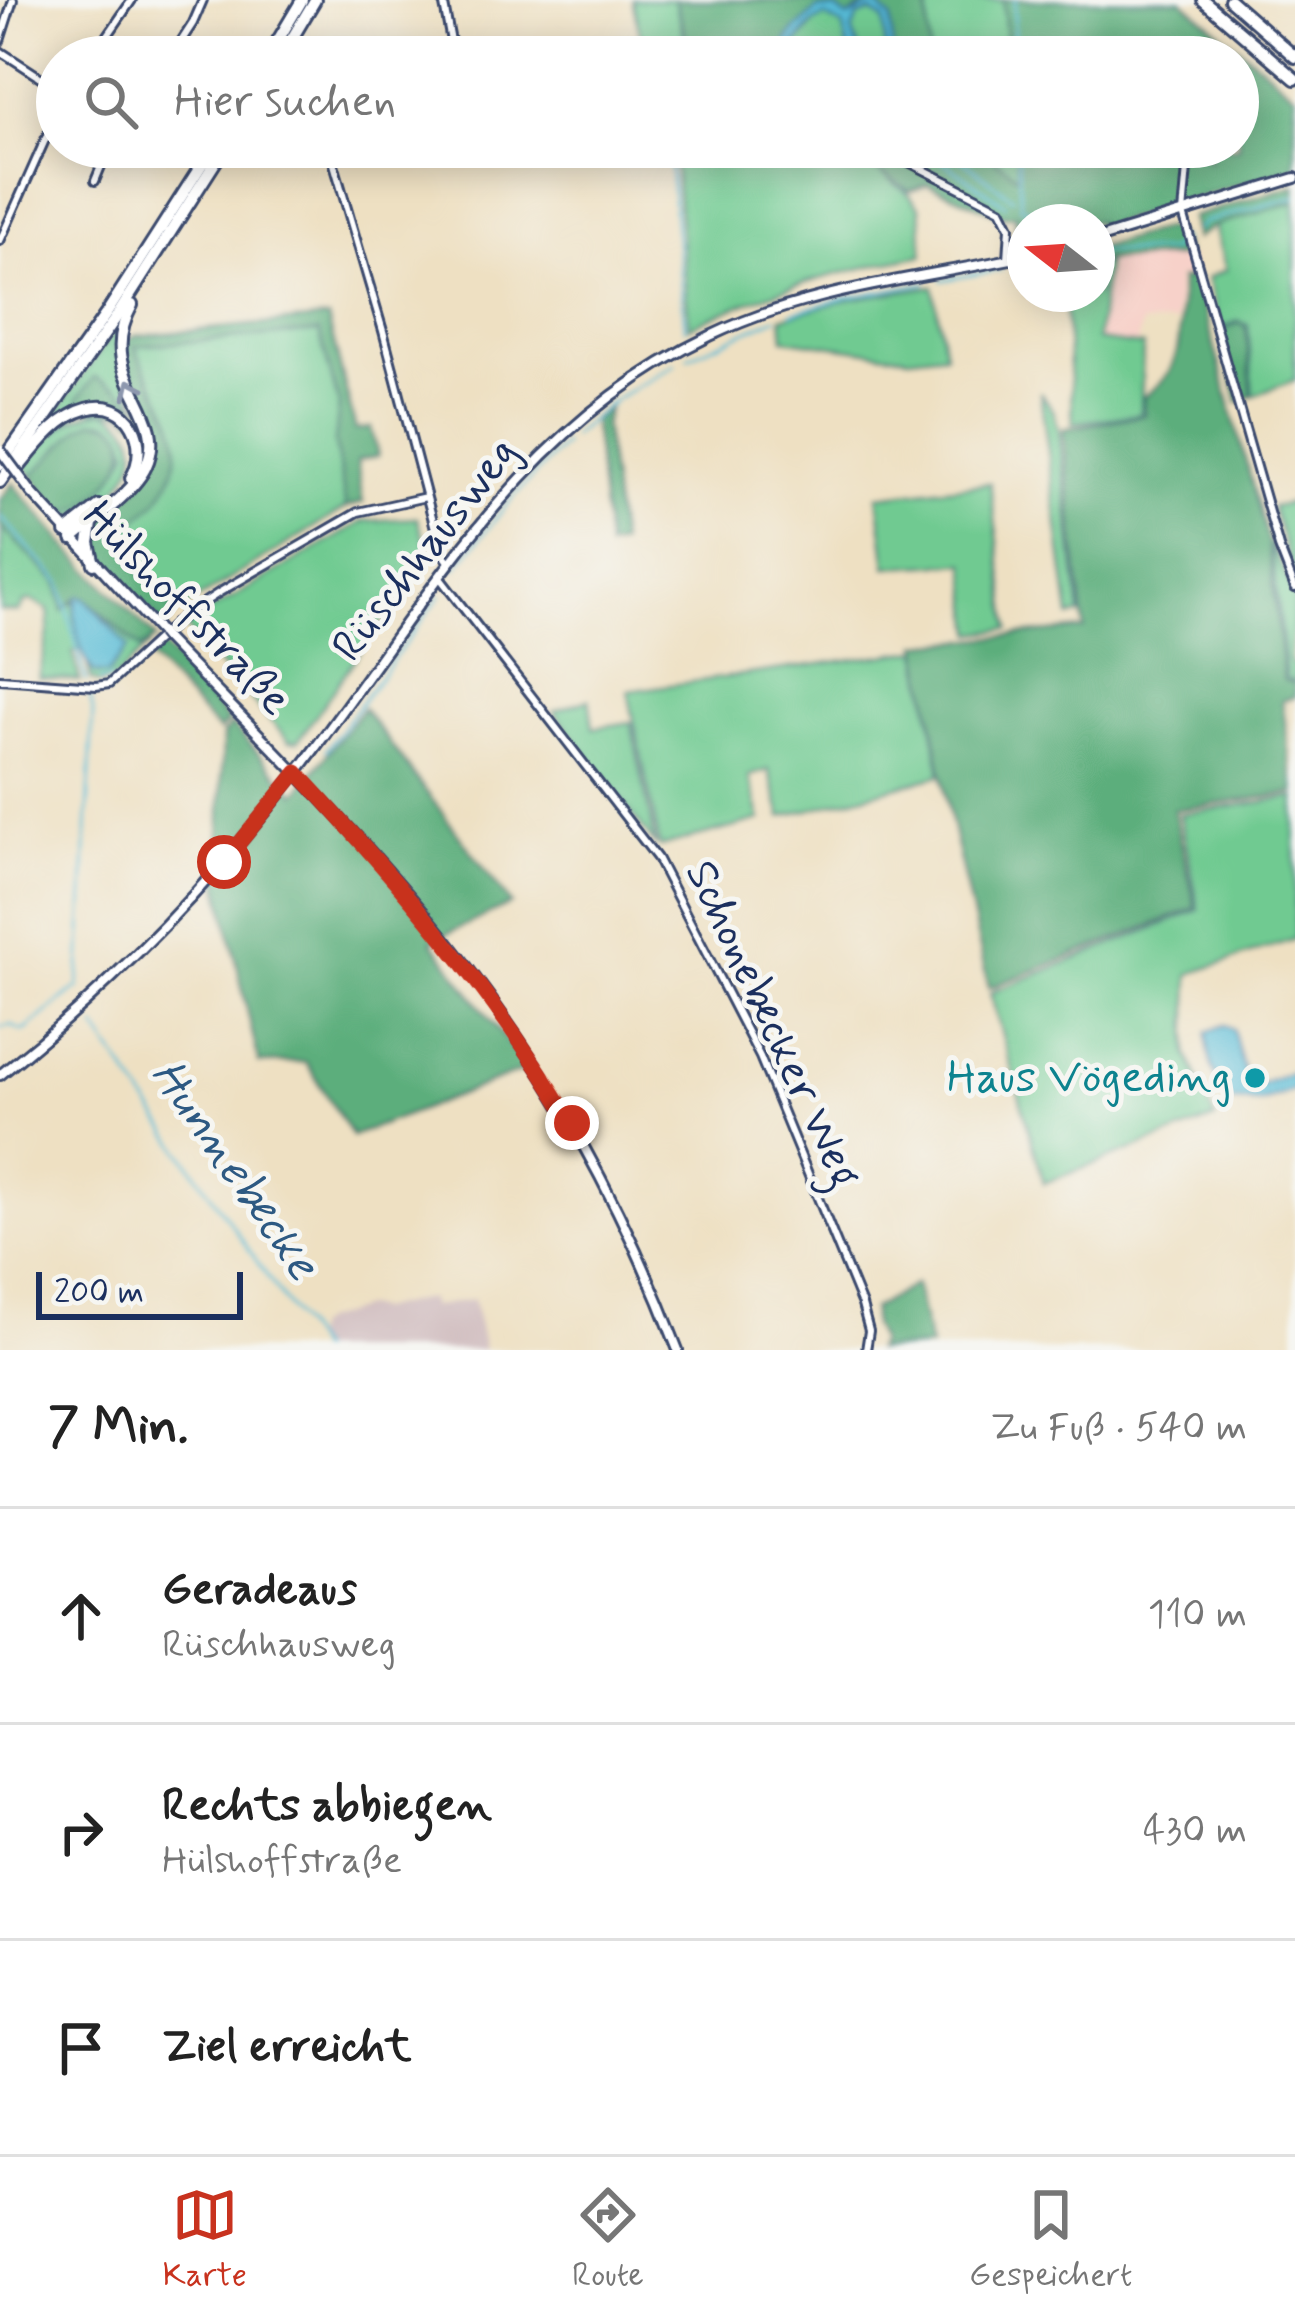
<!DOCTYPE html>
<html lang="de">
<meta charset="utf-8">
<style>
body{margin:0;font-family:Mynerve,sans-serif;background:#f6f6f6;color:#222}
.compass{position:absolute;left:1007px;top:204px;width:108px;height:108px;border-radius:50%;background:#fff;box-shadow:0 6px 30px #0003;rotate:287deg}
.scale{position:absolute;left:36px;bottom:30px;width:207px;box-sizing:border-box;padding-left:12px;border:6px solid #1b2f5e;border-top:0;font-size:33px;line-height:42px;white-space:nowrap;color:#1b2f5e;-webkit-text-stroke:9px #f6f6f2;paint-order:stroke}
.stop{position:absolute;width:36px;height:36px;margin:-27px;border:9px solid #c8321e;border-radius:50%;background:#fff}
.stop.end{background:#c8321e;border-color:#fff;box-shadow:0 3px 12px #0008}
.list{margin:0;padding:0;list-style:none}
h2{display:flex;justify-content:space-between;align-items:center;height:156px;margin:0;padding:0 48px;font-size:51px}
h2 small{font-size:39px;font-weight:400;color:#767676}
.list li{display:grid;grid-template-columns:78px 1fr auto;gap:36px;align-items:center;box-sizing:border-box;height:216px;padding:0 48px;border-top:3px solid #e0e0e0}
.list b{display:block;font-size:45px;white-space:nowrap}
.list p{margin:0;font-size:39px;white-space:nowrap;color:#767676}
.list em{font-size:39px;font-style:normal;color:#767676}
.icon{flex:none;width:66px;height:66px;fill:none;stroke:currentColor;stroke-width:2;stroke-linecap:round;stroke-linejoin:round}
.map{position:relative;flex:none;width:1295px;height:1350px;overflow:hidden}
.search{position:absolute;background:#fff;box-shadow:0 6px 30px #0003;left:36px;right:36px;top:36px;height:132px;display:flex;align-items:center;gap:30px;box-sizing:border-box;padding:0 42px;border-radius:66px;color:#767676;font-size:45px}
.sheet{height:804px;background:#fff}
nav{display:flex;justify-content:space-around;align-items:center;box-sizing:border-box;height:168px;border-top:3px solid #e0e0e0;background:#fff;font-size:33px;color:#767676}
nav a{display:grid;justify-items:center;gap:6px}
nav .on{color:#c8321e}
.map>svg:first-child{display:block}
.built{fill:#f7d1c9}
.industrial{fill:#d2bfc1}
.green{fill:#6fca91;stroke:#457c78;stroke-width:3}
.forest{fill:#5bae7b;stroke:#3b6e6c;stroke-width:3}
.water{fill:#57bbd5;stroke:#39759a;stroke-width:3}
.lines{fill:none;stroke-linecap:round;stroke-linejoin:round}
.stream{stroke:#57bbd5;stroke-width:3}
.street-casing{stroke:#3b4a6d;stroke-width:12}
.secondary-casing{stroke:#3b4a6d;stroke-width:14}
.highway-casing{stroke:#3b4a6d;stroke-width:16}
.street{stroke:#fff;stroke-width:6}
.secondary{stroke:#fff;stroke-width:8}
.highway{stroke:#fff;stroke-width:10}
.secondary-bridge-casing{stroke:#3b4a6d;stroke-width:14;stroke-linecap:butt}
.secondary-bridge{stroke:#fff;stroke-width:8}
.oneway{stroke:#8d97ae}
.route{stroke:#c8321e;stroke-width:15}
.culture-dot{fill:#0f9aa8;stroke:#f6f6f2;stroke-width:4.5}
.labels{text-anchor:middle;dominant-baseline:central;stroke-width:10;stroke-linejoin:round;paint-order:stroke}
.street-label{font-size:45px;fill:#1b2f5e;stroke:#f6f6f2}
.culture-label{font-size:45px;fill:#0d838f;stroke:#f6f6f2;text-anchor:end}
.water-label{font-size:48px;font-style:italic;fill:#2d5982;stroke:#f6f6f2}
</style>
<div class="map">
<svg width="1295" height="1350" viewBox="0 0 1295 1350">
<rect width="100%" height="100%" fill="#f6f6f2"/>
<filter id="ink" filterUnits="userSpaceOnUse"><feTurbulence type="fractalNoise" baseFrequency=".00833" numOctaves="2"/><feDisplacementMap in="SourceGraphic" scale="24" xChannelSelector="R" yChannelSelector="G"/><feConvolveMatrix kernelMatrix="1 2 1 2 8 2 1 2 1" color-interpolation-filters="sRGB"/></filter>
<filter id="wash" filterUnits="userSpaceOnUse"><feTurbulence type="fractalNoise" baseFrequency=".004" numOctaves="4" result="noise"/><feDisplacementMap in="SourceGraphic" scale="48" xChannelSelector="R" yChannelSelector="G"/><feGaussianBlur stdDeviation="2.7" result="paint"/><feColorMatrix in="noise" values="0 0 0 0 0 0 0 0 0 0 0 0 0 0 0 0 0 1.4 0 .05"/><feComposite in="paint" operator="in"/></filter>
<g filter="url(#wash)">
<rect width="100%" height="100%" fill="#eee0c2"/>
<!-- built -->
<polygon class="built" points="1190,256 1195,275 1177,278 1177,322 1142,324 1137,344 1099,339 1109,262"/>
<!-- industrial -->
<polygon class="industrial" points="428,1298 431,1307 473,1299 484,1350 319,1350 311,1338 314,1327 322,1321 365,1307 377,1310"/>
<!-- green -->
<g class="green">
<polygon points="632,0 674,0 690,57 646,57"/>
<polygon points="938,0 1003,0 1008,57 930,57 927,4"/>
<polygon points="871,12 884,19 886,57 861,57 852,30 858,17"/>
<polygon points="818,17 832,18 843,26 849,57 787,57"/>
<path d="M673 147H835L880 172 908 193 920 207 923 255C841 271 765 291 689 327Z"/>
<polygon points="976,147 1016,147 1019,177"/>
<polygon points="1295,202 1295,380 1253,396 1248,325 1238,321 1220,329 1207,278 1226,270 1214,226"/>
<polygon points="1097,264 1106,264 1097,340 1143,346 1141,414 1073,423 1064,294 1097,294"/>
<polygon points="933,286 945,353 909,357 784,339 782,317 851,299"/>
<polygon points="121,321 116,349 137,406 115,386 35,443"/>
<path d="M319 332 340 406 335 442 346 508 175 613 136 566 123 539C129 519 154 507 165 488 199 432 152 395 135 345Z"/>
<polygon points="1040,392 1053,410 1059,429 1080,615 1070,617"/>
<path d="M105 411C170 438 116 509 69 518L47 496 68 511C94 505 118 473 128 450 109 383 55 453 32 476L24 466C48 439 67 414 105 411Z"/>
<polygon points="990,483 1010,629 974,633 966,563 887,567 878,496"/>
<polygon points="1295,502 1295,581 1272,507"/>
<polygon points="417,518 429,552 298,741 289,741 184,626 364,521"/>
<polygon points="2,525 57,582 63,609 74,601 84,649 73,652 80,681 39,678 49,628 48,610 32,601 25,602 18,612 0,611"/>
<polygon points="1271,542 1295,598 1290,661 1295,668 1295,681 1286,680"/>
<polygon points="89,602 140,649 150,644 116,678 100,684 91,680 89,667 97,674 109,673 128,647"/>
<polygon points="919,650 941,775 782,817 769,770 749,776 761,820 660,847 628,691"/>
<polygon points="589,699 593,728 631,722 656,846 554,711"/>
<polygon points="1295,797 1295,939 1190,974 1188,1054 1215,1119 1044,1183 990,993 1199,910 1180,814"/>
</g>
<!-- forest -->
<g class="forest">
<polygon points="675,0 921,2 938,0 927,4 930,57 893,57 891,19 861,8 848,18 817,9 793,32 776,57 692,57"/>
<polygon points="1003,0 1182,0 1295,94 1295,168 1097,228 1097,222 1025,222 1025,250 1020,251 1016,241 1016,215 1002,216 928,184 910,191 839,147 893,147 924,161 929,156 916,147 976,147 1018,176 1016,147 1110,147 1115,154 1126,152 1125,147 1203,147 1204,157 1210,160 1209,147 1238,147 1238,57 1008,57"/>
<polygon points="1295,185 1295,202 1214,226 1195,239 1191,217"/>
<polygon points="1164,228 1173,230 1183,244 1186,256 1097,261 1097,248"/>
<path d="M1195 276 1268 542 1284 680 1295 683V697L1282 700 1295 793 1174 810 1196 908 989 988 949 813 919 644 1084 629 1063 429 1144 415 1143 397C1188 369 1179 328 1180 280Z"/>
<path d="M328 318 356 430 371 428 378 456 357 461 363 503 346 508 335 442 339 405 319 332 135 346C154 402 204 433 160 496 149 512 129 521 123 539L136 566 175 613 166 628C142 602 90 564 96 526 122 502 153 482 156 444L124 357 125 342 134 336Z"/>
<polygon points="1239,323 1246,326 1252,396 1238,402 1221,331"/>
<path d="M95 377C114 386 139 397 139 419L135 421 123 412 79 408 78 398Z"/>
<polygon points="609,407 604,424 620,544 607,548 593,421"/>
<path d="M93 421C169 424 91 519 64 510 50 505 41 487 32 476L80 428Z"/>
<polygon points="13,483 70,550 156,638 141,649 84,597 78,597 63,610 57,582 0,526 0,500"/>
<polygon points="160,643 229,721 219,731 150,658"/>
<polygon points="363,708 511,904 432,941 527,1069 352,1136 306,1062 259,1063 219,884 223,734 232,725 296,794"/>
<polygon points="915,1284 930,1347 875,1350 879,1341 872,1325 872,1309"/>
</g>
<!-- water -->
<g class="water">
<polygon points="871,5 879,7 891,19 893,57 886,57 884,20 871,12 858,17 852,30 861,57 849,57 843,26 825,17 812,23 787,57 776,57 793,32 817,9 836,9 848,18"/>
<path d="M79 596 85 598 128 647 107 674 95 673C81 658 68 613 79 596Z"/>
<path d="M1225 1025 1233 1029 1247 1084 1259 1085 1291 1073H1295V1090L1262 1102 1231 1101C1215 1082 1207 1059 1207 1032Z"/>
</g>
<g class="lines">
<!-- stream -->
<g class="stream">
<polyline points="1013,57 1015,0"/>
<polyline points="668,147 685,328"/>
<polyline points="922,147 1006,205"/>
<polyline points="945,147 1013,198"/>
<polyline points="1017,147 1021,207 1033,211"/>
<polyline points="1022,223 1025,247"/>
<polyline points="1197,230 1204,222 1295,197"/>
<polyline points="1097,252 1169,251 1182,238"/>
<polyline points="1013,267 1025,265"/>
<polyline points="942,280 1001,270"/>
<polyline points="792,313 849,297 926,283"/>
<polyline points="688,357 776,318"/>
<polyline points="572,436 616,399 675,364"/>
<polyline points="1,517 60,582 86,681"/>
<polyline points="455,569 513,497 564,444"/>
<polyline points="100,681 111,679"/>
<polyline points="326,750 440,596"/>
<polyline points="79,989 93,711 89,690"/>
<polyline points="0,1028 11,1025 22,1031 27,1029 77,988"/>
<polyline points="96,1028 318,1350"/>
</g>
</g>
</g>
<g filter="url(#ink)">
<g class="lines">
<defs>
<g id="street">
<polyline points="443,0 454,57"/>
<polyline points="0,41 13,0"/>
<polyline points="0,51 57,88"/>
<polyline points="93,57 132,0"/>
<polyline points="171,57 193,23 203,0"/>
<polyline points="154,147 155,148"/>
<polyline points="329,147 383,331 441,551 450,563"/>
<polyline points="879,147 1001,209 1010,227 1008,259"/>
<polyline points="1188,157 1183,213 1279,547 1295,588"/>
<polyline points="95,181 109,147"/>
<polyline points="0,241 57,113"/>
<polyline points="440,578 657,858 760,1057 862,1305 869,1331 866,1350"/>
<polyline points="0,679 96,686 109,684 182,617 220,592 358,512 426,497"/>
</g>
<g id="secondary">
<polyline points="1097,239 1295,178"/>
<polyline points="32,493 161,633"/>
<path d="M165 638C266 743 372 844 462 960 554 1080 624 1209 678 1350"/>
<path d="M0 1075C112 986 210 885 297 772 424 608 515 429 710 336 810 288 918 279 1025 256"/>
</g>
<g id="highway">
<polyline points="1203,0 1295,79"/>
<polyline points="1230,0 1295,57"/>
<polyline points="268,57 302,0"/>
<polyline points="281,57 315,0"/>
<polyline points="0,465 106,314 213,147"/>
<path d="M20 466C37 445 59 416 86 409 130 396 151 445 131 478"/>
<polyline points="0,482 115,319 225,147"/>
<polyline points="92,524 89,543 94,564"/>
<polyline points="66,532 99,506"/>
<path d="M72 539C93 521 135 491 146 466 172 410 92 378 132 305"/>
</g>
</defs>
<!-- street casing -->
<use href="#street" class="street-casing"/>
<!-- secondary casing -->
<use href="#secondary" class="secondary-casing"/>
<!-- highway casing -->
<use href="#highway" class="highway-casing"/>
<!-- street -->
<use href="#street" class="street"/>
<!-- secondary -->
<use href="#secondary" class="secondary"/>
<!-- highway -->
<use href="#highway" class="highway"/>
<defs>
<g id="secondary-bridge">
<polyline points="0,450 32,493"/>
<polyline points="161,633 165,638"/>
</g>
</defs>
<!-- secondary-bridge casing -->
<use href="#secondary-bridge" class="secondary-bridge-casing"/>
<!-- secondary-bridge -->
<use href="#secondary-bridge" class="secondary-bridge"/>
</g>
<!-- one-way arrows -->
<defs><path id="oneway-chevron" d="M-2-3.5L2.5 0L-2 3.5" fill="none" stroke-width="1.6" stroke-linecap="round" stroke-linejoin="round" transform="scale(3)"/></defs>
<use class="oneway" href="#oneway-chevron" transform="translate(132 388) rotate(-115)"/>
</g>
<g class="lines" filter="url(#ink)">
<!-- route -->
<path class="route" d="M224 862 297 772C399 882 495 993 572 1123"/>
</g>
<!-- markers -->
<circle class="culture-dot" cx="1255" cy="1078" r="12"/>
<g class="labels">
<!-- street labels -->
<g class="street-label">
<text transform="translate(426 550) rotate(-52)">Rüschhausweg</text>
<text transform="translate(186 609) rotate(46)">Hülshoffstraße</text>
<text transform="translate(772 1025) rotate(65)">Schonebecker Weg</text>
</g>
<!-- culture labels -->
<g class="culture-label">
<text x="1231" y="1078">Haus Vögeding</text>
</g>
<!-- water labels -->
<g class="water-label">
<text transform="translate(234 1170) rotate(55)">Hunnebecke</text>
</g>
</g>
</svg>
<svg class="compass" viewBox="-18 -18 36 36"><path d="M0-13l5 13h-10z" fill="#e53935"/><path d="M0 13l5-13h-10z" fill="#767676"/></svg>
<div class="scale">200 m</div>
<div class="stop" style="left:224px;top:862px"></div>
<div class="stop end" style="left:572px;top:1123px"></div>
<div class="search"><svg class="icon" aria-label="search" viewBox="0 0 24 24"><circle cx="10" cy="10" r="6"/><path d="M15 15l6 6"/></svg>Hier suchen</div>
</div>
<section class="sheet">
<h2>7 Min.<small>Zu Fuß · 540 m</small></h2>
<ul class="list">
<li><svg class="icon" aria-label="ahead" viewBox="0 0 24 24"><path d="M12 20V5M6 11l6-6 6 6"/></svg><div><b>Geradeaus</b><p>Rüschhausweg</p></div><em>110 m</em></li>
<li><svg class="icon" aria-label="right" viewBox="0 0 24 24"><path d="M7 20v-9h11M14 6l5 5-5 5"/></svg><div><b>Rechts abbiegen</b><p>Hülshoffstraße</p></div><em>430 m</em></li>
<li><svg class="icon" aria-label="arrive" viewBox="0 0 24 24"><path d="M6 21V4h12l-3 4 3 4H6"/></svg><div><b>Ziel erreicht</b></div></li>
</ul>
</section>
<nav>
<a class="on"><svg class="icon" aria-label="map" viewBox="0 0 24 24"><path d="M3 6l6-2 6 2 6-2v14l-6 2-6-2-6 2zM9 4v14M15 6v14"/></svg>Karte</a>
<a><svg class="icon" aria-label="directions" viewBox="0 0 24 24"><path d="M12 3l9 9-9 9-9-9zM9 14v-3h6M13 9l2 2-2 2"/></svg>Route</a>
<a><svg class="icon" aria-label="saved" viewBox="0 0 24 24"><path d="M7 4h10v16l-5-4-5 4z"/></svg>Gespeichert</a>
</nav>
